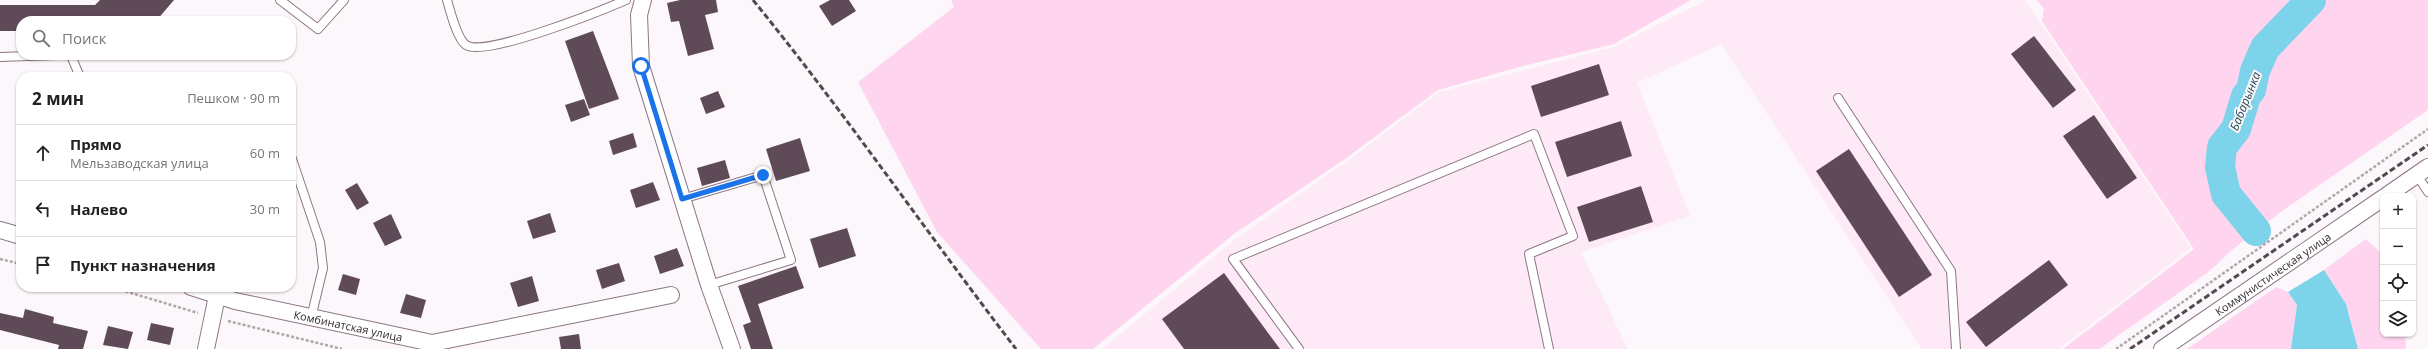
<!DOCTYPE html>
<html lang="ru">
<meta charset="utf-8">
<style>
body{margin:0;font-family:"Open Sans",sans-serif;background:#f2f2f2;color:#222}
.controls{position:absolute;right:12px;bottom:12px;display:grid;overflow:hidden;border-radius:8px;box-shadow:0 1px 3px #0004}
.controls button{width:36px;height:36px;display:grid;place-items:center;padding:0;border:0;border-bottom:1px solid #e0e0e0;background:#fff;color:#222;font:20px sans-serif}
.stop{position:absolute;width:12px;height:12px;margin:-9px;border:3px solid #1a73e8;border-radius:50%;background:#fff}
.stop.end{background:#1a73e8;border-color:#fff;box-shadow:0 1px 4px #0008}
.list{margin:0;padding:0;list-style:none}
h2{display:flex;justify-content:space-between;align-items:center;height:52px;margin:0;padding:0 16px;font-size:17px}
h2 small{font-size:13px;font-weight:400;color:#767676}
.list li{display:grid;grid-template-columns:26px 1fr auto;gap:12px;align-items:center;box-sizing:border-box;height:56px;padding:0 16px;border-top:1px solid #e0e0e0}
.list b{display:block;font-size:15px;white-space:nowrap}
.list p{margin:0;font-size:13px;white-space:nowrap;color:#767676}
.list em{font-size:13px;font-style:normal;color:#767676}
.icon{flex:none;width:22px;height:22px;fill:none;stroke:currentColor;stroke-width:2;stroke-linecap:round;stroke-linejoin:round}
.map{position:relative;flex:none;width:2428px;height:349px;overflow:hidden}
.search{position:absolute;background:#fff;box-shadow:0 1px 3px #0004;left:16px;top:16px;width:280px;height:44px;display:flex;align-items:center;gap:10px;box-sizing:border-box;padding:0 14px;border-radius:16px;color:#767676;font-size:15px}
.panel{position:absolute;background:#fff;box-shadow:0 1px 3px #0004;left:16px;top:72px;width:280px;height:220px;border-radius:16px}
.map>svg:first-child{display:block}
.built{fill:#feeaf7}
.green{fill:#fed4ef}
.water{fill:#7cd3ea}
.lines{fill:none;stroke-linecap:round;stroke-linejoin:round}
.river{stroke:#7cd3ea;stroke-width:30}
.building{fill:#5f4a58}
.service-casing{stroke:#8d7685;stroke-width:10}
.minor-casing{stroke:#8d7685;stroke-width:18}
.path{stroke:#aea7ab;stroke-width:2.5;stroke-dasharray:3 2;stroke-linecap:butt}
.service{stroke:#fff;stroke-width:8}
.minor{stroke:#fff;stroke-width:16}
.rail{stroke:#52494f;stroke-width:3;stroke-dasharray:6 3;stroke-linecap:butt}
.route{stroke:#1a73e8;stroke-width:5}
.labels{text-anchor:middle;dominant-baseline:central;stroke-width:4;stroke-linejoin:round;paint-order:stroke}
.street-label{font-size:11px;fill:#352b32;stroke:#fcf7fa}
.water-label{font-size:12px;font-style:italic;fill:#244c56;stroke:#fcf7fa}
</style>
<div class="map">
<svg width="2428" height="349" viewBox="0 0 2428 349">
<rect width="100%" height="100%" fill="#fcf7fa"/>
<!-- built -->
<polygon class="built" points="1706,0 2025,0 2191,248 2059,349 1922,349 1721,44 1637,83 1690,216 1581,252 1628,349 1102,349 1238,237 1347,161 1439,92 1614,47"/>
<!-- green -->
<g class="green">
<polygon points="951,0 1691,0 1614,44 1523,66 1438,90 1345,159 1234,234 1093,349 1041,349 937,232 858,82 954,7"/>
<polygon points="2037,0 2428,0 2428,110 2282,211 2231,251 2207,273 2099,349 2063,349 2194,249 2042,21 2044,9"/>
<polygon points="2366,239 2383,255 2383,334 2405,334 2406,349 2358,349 2346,304 2324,270"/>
<polygon points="2276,287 2288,292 2297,305 2291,349 2187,349"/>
</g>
<!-- water -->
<polygon class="water" points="2324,270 2346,304 2358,349 2291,349 2297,305 2288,292"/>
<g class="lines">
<!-- river -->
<polyline class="river" points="2256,231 2226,194 2220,167 2222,147 2236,129 2246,96 2251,90 2255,71 2265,48 2311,0"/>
</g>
<!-- building -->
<g class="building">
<polygon points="100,0 174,0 156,21 21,21 21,31 0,31 0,5 95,5"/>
<polygon points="680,0 716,0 718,12 705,15 714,49 688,56 679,21 671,22 667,3"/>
<polygon points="830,0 849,0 856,11 832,26 819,6"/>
<polygon points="593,31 619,99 589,109 565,41"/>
<polygon points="2034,36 2076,90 2053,108 2011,54"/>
<polygon points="1599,64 1609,95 1541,117 1531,86"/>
<polygon points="718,91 725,107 706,114 700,98"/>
<polygon points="584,99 590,115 571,122 565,105"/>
<polygon points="2094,115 2137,178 2107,199 2063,136"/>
<polygon points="1621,121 1632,156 1567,177 1555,142"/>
<polygon points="633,133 637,147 613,155 609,141"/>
<polygon points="800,138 810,171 776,181 766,149"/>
<polygon points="1849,149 1932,275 1899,297 1816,171"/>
<polygon points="725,160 730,178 702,186 697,168"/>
<polygon points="653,182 660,200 636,208 630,190"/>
<polygon points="357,183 369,203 357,210 345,190"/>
<polygon points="1641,186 1653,222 1589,242 1577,207"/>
<polygon points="550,213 556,232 533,239 527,221"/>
<polygon points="391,214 402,238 385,246 373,223"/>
<polygon points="847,228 856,256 819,268 810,239"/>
<polygon points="677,248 684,266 660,274 654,256"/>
<polygon points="2049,260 2068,285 1986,347 1966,322"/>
<polygon points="619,263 625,281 602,289 596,270"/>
<polygon points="796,266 804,288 758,304 773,349 751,349 743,325 751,322 738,286"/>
<polygon points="1224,273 1280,349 1184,349 1162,319"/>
<polygon points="343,274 360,279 356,295 338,290"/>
<polygon points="532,276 539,301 518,307 510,283"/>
<polygon points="406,294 426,300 421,318 400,313"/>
<polygon points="25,309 54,317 53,323 88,331 83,349 58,349 59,345 0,330 0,313 23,318"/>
<polygon points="151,323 174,328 170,345 147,340"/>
<polygon points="108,326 133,332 128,349 103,345"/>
<polygon points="579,334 581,349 561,349 559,337"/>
</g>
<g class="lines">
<defs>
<g id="service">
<polyline points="280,0 318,29 344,0"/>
<path d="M447 0C450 10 457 39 466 45 484 58 603 10 626 0"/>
<polyline points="69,55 72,58 80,77"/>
<polyline points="0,57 57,55"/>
<polyline points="1838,98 1951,271 1956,349"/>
<polyline points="291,156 320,242 323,268 311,318"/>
<polyline points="2417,175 2428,192"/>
<polyline points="682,199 763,175 791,260 709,285"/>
<polyline points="1299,349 1233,259 1534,134 1573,236 1529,254 1549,349"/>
</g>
<g id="minor">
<polyline points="643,0 639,15 641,66 709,285 732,349"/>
<polyline points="2386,196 2428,167"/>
<polyline points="0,230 21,236"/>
<path id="s1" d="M191 287 235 301 432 343 671 295"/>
<polyline points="206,349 217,296"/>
<path id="s2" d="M2162 349 2383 198"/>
</g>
</defs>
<!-- service casing -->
<use href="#service" class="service-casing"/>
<!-- minor casing -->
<use href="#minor" class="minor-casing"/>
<!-- path -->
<g class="path">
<polyline points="0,259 21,264"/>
<polyline points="111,287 198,313"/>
<polyline points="228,321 342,349"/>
<polyline points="2116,349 2428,129"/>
</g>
<!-- service -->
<use href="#service" class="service"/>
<!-- minor -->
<use href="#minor" class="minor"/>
<!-- rail -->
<g class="rail">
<path d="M753 0C845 113 927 233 1016 349"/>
<polyline points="2130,349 2428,145"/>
</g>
</g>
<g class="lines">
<!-- route -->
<polyline class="route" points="641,66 682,199 763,175"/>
</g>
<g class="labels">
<!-- street labels -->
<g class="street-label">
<text stroke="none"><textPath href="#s2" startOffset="134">Коммунистическая улица</textPath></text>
<text stroke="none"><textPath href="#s1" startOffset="162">Комбинатская улица</textPath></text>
</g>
<!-- water labels -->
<g class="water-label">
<text transform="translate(2245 101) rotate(-68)">Бабарынка</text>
</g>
</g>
</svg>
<div class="controls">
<button>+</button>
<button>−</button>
<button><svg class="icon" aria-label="locate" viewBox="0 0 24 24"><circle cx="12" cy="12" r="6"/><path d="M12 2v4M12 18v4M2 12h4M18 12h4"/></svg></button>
<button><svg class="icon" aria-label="layers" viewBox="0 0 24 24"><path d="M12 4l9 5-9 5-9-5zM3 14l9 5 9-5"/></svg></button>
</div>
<div class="stop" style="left:641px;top:66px"></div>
<div class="stop end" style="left:763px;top:175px"></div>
<div class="search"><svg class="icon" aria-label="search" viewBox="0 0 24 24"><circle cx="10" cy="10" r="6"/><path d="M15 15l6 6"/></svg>Поиск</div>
<section class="panel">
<h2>2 мин<small>Пешком · 90 m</small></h2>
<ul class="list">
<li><svg class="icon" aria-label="ahead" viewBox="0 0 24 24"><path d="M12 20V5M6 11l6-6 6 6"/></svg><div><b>Прямо</b><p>Мельзаводская улица</p></div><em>60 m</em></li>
<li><svg class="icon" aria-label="left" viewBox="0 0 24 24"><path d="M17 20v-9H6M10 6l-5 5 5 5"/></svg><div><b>Налево</b></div><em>30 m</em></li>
<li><svg class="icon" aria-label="arrive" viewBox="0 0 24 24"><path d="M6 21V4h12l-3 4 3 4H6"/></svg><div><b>Пункт назначения</b></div></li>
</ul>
</section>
</div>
